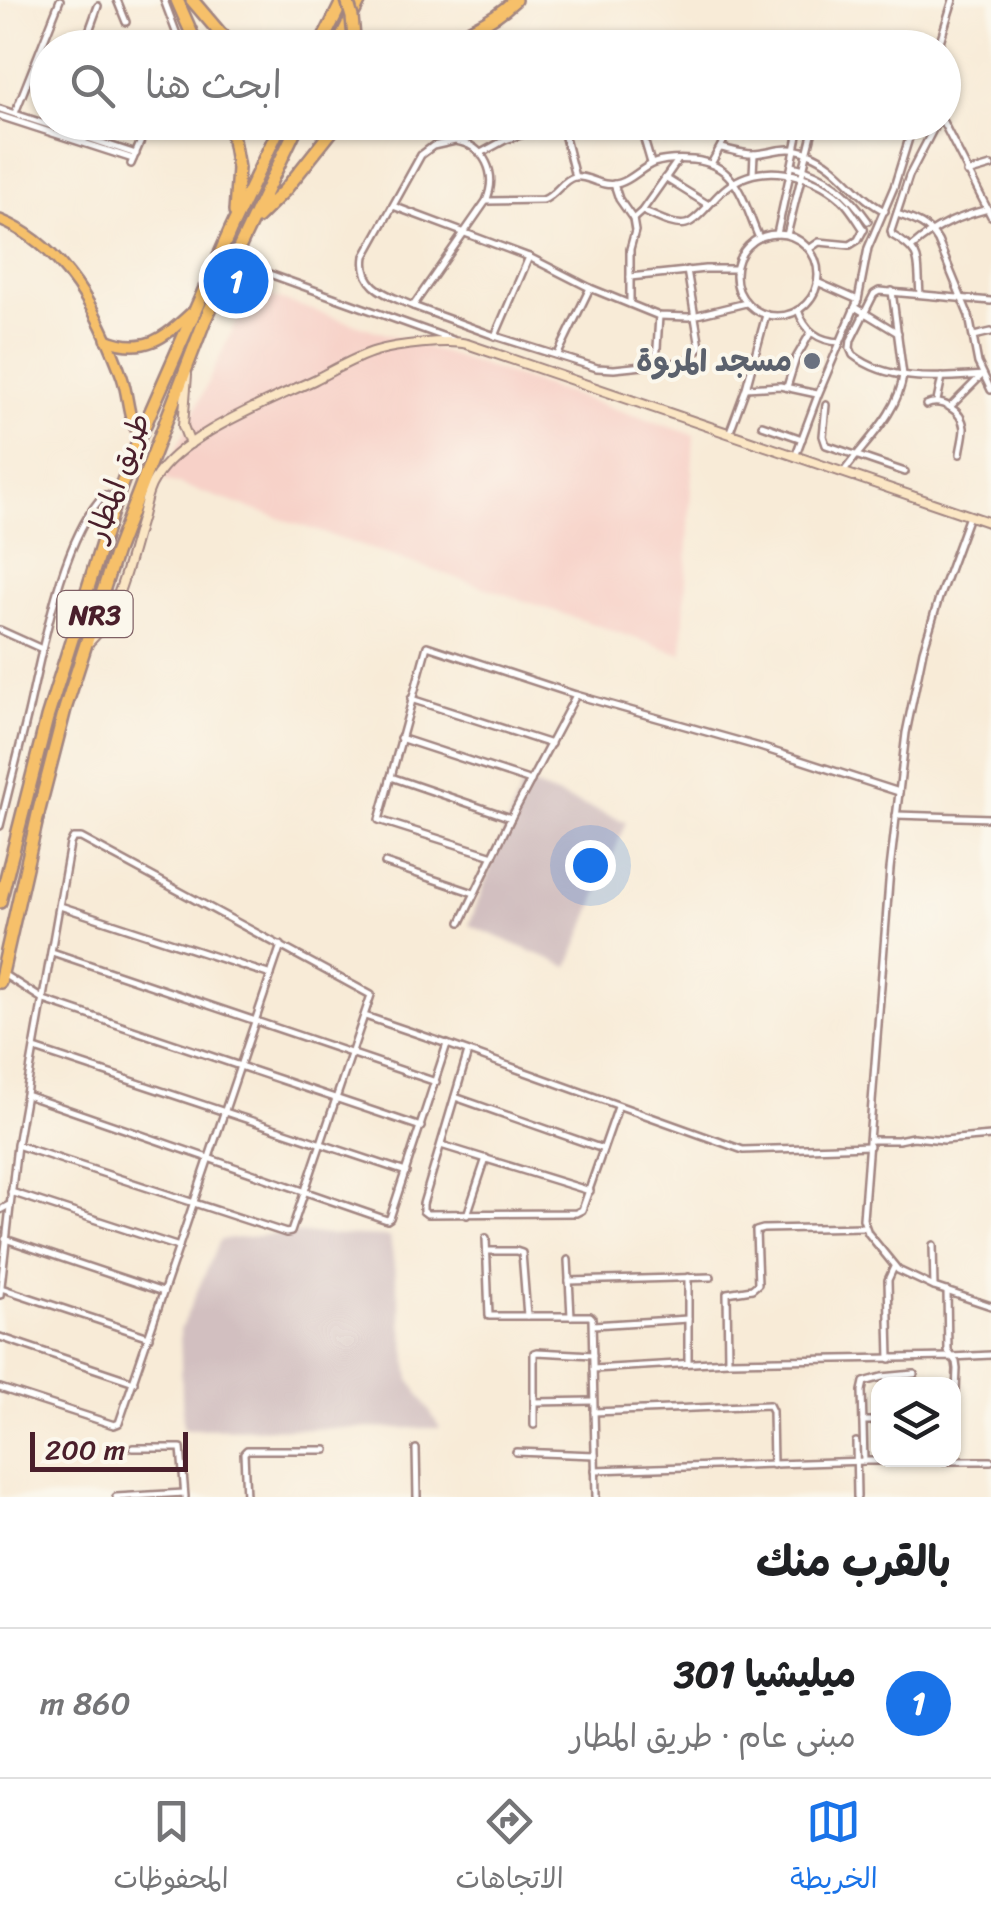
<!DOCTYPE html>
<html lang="ar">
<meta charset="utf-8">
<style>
body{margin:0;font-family:Sriracha,"Playpen Sans Arabic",sans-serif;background:#f6f6f6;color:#202124;direction:rtl}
.controls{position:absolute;right:30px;bottom:30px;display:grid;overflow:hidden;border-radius:20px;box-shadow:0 2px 8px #0004}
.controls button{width:90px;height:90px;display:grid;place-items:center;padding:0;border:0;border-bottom:2px solid #e0e0e0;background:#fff;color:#202124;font:50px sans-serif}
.scale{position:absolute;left:30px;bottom:25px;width:158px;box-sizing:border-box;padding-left:10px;border:5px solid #4a1f2b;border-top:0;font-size:28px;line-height:35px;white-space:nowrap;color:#4a1f2b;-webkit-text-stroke:8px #fbf7ec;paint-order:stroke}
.you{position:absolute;left:590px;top:865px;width:35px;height:35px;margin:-25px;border:8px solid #fff;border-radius:50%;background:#1a73e8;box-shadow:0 0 0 15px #1a73e833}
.badge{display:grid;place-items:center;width:65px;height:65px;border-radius:50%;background:#1a73e8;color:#fff;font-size:32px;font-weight:700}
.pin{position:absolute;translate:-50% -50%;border:5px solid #fff;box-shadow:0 2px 10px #0006}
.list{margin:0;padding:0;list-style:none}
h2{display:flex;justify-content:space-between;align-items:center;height:130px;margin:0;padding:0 40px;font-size:42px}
h2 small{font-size:32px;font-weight:400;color:#757577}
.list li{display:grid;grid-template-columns:65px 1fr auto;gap:30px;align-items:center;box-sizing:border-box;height:150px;padding:0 40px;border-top:2px solid #e0e0e0}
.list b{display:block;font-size:38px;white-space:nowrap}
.list p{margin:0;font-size:32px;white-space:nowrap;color:#757577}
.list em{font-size:32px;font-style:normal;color:#757577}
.icon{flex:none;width:55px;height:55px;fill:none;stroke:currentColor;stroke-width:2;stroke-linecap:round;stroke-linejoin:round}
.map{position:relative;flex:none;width:991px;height:1497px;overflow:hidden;direction:ltr}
.search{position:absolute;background:#fff;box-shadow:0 2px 8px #0004;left:30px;right:30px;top:30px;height:110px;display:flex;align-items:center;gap:25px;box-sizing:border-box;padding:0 35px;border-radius:55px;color:#757577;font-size:38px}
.sheet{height:280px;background:#fff}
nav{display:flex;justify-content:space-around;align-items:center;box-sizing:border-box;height:140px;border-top:2px solid #e0e0e0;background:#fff;font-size:28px;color:#757577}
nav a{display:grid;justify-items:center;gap:5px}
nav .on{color:#1a73e8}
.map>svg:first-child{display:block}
.built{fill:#f7d1c8}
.industrial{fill:#d2bfc0}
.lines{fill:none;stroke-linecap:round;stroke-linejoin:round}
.street-casing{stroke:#a18581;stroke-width:10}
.secondary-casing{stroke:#a18581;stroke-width:12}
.primary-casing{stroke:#a18581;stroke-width:14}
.highway-casing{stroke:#a18581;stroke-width:16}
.street{stroke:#fff;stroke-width:5}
.secondary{stroke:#fbe6c4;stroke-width:8}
.primary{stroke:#f6c06b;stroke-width:9}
.highway{stroke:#f6c06b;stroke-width:11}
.highway-bridge-casing{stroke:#a18581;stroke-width:16;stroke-linecap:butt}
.highway-bridge{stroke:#f6c06b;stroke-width:11}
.worship-dot{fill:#6b7280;stroke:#fbf7ec;stroke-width:4}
.labels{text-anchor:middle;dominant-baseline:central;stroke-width:8;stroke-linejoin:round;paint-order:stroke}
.shield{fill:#fbf7ec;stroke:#7f6065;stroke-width:2.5}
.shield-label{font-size:28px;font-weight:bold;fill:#4a1f2b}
.worship-label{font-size:30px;font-weight:bold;fill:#5b616d;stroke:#fbf7ec;text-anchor:end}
.street-label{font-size:30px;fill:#4a1f2b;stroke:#fbf7ec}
</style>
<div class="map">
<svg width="991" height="1497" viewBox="0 0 991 1497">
<rect width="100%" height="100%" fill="#fbf7ec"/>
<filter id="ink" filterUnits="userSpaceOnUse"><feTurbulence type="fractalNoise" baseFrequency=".01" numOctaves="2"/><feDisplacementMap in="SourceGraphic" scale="20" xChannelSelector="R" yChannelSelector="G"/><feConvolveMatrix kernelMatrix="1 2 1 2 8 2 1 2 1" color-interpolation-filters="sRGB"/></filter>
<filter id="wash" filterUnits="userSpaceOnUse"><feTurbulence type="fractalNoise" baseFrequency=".0048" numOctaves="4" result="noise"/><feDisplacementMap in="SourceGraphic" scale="40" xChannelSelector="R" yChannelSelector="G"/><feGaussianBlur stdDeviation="2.25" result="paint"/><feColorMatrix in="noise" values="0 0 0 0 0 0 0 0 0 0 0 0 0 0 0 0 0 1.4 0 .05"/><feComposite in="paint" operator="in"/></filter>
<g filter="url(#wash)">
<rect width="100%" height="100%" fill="#f8ebd7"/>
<!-- built -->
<polygon class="built" points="251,290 694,435 682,654 163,479"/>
<!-- industrial -->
<g class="industrial">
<polygon points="523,782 626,822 569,967 469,925"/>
<polygon points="286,1233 390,1237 410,1379 440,1428 183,1429 180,1330 220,1240"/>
</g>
</g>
<g filter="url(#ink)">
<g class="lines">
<defs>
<g id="street">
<polyline points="117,0 126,22"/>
<polyline points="164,0 182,48"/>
<polyline points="62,38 88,48"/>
<polyline points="83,48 98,6"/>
<polyline points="938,48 953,0"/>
<polyline points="0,109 136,154"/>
<polyline points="15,113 60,0"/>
<polyline points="0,116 133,159"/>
<polyline points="561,122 575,177"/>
<polyline points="639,122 651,163"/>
<polyline points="899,122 913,127"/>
<polyline points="943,122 991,216"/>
<polyline points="84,140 88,131 101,131 108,122"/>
<path d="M455 141C485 145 498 174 486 201L413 306C389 295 360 289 365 256L421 155 433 146Z"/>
<path d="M721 148C731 150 742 154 753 154 774 153 786 144 808 153 841 165 856 198 885 211"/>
<polyline points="481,153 505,140 561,122"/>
<polyline points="131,164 149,122"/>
<polyline points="711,164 723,142 722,122"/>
<path d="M793 166C828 174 848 193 868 221"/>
<polyline points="967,173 991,166"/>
<polyline points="753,174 754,154"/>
<polyline points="665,178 707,204"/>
<polyline points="614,184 619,199 633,219 635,231 630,249 630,304"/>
<path d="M487 201 543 200C556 195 562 180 574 177 588 174 600 189 620 183 633 179 641 168 654 163 666 159 679 159 693 160 738 164 743 202 759 238"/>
<polyline points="393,206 529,257 590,288 659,316 689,317 746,303"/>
<path d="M642 211C653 215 673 227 686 224 698 221 715 196 726 188 760 161 811 172 841 199 850 207 857 220 864 230"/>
<path d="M897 214C914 220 928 224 938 241L969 316 978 363 991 390"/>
<polyline points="633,219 642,211 678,160"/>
<circle cx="777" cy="275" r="41"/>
<polyline points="777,234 801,122"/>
<polyline points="787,235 815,122"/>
<path d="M912 247C936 226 958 217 988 209"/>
<polyline points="809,249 819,242 850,245 858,240 864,229"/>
<polyline points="241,250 253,265 261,271 453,340"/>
<polyline points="630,277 705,269 736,269"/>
<polyline points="817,282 858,300"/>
<path d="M920 294C917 260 924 253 892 235L891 231 909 176 937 122"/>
<polyline points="413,306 495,336 597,368 614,369 682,362 690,359 700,347 687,270"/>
<polyline points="855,307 898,333"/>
<path d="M798 310C805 331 818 341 840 342"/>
<polyline points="495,336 529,257"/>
<polyline points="974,336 991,332"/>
<polyline points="558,354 590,288"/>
<polyline points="656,364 659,316"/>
<path d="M983 375C940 378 889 383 853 355L850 348 851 340 874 294 879 291 991 301"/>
<polyline points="787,387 796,358 811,332"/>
<polyline points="746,388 780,386 817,394"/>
<polyline points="937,401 942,377"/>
<polyline points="826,405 823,436 826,445 905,472"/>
<path d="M926 405C941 398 962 410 964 428 964 436 961 446 960 454"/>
<polyline points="950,407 980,377"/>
<polyline points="762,425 802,439"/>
<polyline points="729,434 746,388 766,315"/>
<polyline points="795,457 818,395 858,300 868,248 894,187 914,122"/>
<path d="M843 473C864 443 899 413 903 375L892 291"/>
<polyline points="969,516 939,598 923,651 906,733 890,869 863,1219 868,1233 898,1270 934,1287 991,1306"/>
<polyline points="0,630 42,649"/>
<polyline points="411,699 551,744"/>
<polyline points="400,738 531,781"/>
<polyline points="391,777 511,818"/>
<polyline points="896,815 991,818"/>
<path d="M0 826C9 789 19 751 28 713 42 653 61 539 104 495L114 497"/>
<polyline points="493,856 379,820 427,646 576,695 760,747 899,792"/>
<polyline points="385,863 474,893"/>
<polyline points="60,906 271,975"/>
<polyline points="461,922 511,818 576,695"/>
<polyline points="52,952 436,1082"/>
<polyline points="3,974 44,1000 421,1127"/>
<polyline points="447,1044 743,1150 870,1146"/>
<polyline points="35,1049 406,1172"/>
<polyline points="468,1052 423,1204 423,1211 427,1214 576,1213 582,1210 618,1107"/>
<polyline points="26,1095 387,1220 390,1218 447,1044 365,1016"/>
<polyline points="455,1097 603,1149"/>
<polyline points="870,1140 898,1140 913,1137 944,1140 991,1136"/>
<polyline points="441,1145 590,1191"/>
<polyline points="11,1192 179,1247"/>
<polyline points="0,1210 9,1205"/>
<polyline points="467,1215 486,1158"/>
<polyline points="486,1238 489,1316 590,1316 592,1318 596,1497"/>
<polyline points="5,1239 163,1292"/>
<polyline points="933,1245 934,1287"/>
<polyline points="487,1251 516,1251 522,1253 527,1316"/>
<polyline points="568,1260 571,1316"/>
<polyline points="688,1277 688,1363"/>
<polyline points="569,1281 711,1277"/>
<polyline points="1,1288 149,1337"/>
<polyline points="947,1291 948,1351 952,1357 991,1355"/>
<polyline points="0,1295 17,1145 70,844 73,838 81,838 371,995 291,1232 286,1233 17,1145"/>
<polyline points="593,1325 688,1319"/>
<polyline points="0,1337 134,1382"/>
<polyline points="890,1359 888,1280 894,1267"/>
<polyline points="728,1361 952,1357 956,1362 957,1369 954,1436"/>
<polyline points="593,1369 728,1361 727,1293 752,1289 758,1284 756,1231 763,1229 865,1227"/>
<polyline points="0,1388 114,1425 119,1423 281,945"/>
<polyline points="534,1402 593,1401"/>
<polyline points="594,1412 769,1405 772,1411 773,1465"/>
<polyline points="863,1421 878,1421"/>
<polyline points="534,1425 534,1353 537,1352 593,1355"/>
<polyline points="856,1442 857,1497"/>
<polyline points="133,1448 181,1448 185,1497"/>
<polyline points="416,1449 417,1497"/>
<polyline points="516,1452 595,1455"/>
<polyline points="864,1461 862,1391 864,1382 882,1377 914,1374"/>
<polyline points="595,1470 866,1461 991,1461"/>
<polyline points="116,1497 184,1493"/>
<polyline points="246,1497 244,1453 247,1450 326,1450"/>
</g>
<g id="secondary">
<polyline points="187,375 183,426 190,444"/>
<path d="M90 641C119 614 130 554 142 516 145 504 147 490 154 480 180 435 268 402 314 380 334 370 355 357 376 351 396 345 448 339 467 344L991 523"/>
</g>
<g id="primary">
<path d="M0 220C65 246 100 315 122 377 129 397 127 419 140 436"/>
<path d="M106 339C144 355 164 338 191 313"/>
</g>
<g id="highway">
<polyline points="177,0 198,48"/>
<polyline points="192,0 220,33 239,48"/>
<polyline points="319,48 343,0"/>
<polyline points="336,48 360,0"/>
<path d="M426 48C458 36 490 24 515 0"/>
<polyline points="230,122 238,168 235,212"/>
<polyline points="257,218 285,190 339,122"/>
<polyline points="0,902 47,718 115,502 140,436 230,231 282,122"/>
<polyline points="0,982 39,810 65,709 115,554 204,322 299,122"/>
</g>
</defs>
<!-- street casing -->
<use href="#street" class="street-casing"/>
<!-- secondary casing -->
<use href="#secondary" class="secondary-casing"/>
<!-- primary casing -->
<use href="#primary" class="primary-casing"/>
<!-- highway casing -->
<use href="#highway" class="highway-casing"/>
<!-- street -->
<use href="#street" class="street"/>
<!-- secondary -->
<use href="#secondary" class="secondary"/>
<!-- primary -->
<use href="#primary" class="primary"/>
<!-- highway -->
<use href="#highway" class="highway"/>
<defs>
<polyline id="highway-bridge" points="347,0 352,17 355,48"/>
</defs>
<!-- highway-bridge casing -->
<use href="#highway-bridge" class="highway-bridge-casing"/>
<!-- highway-bridge -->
<use href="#highway-bridge" class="highway-bridge"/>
</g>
</g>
<!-- markers -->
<circle class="worship-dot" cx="812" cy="361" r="10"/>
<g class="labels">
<!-- shield labels -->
<rect class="shield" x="57.5" y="591" width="75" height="46" rx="8"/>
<g class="shield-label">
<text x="95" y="614">NR3</text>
</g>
<!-- worship labels -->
<g class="worship-label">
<text x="792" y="361">مسجد المروة</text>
</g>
<!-- street labels -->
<g class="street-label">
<text transform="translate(118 477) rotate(-70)">طريق المطار</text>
</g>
</g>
</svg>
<div class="controls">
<button><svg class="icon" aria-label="layers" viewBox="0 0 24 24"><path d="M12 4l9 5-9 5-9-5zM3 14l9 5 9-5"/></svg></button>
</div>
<div class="scale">200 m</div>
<div class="you"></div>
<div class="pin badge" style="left:236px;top:281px">1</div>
<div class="search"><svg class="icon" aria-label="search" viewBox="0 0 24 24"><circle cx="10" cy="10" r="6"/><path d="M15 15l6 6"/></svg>ابحث هنا</div>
</div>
<section class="sheet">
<h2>بالقرب منك<small></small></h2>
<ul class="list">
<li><span class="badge">1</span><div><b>ميليشيا 301</b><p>مبنى عام · طريق المطار</p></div><em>860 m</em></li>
</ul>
</section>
<nav>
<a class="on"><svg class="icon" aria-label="map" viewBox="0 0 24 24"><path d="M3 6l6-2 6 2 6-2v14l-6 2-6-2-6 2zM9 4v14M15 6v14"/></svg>الخريطة</a>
<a><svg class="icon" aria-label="directions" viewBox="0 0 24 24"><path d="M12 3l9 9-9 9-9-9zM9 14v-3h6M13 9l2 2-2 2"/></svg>الاتجاهات</a>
<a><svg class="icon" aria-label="saved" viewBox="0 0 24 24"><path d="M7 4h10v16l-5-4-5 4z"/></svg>المحفوظات</a>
</nav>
